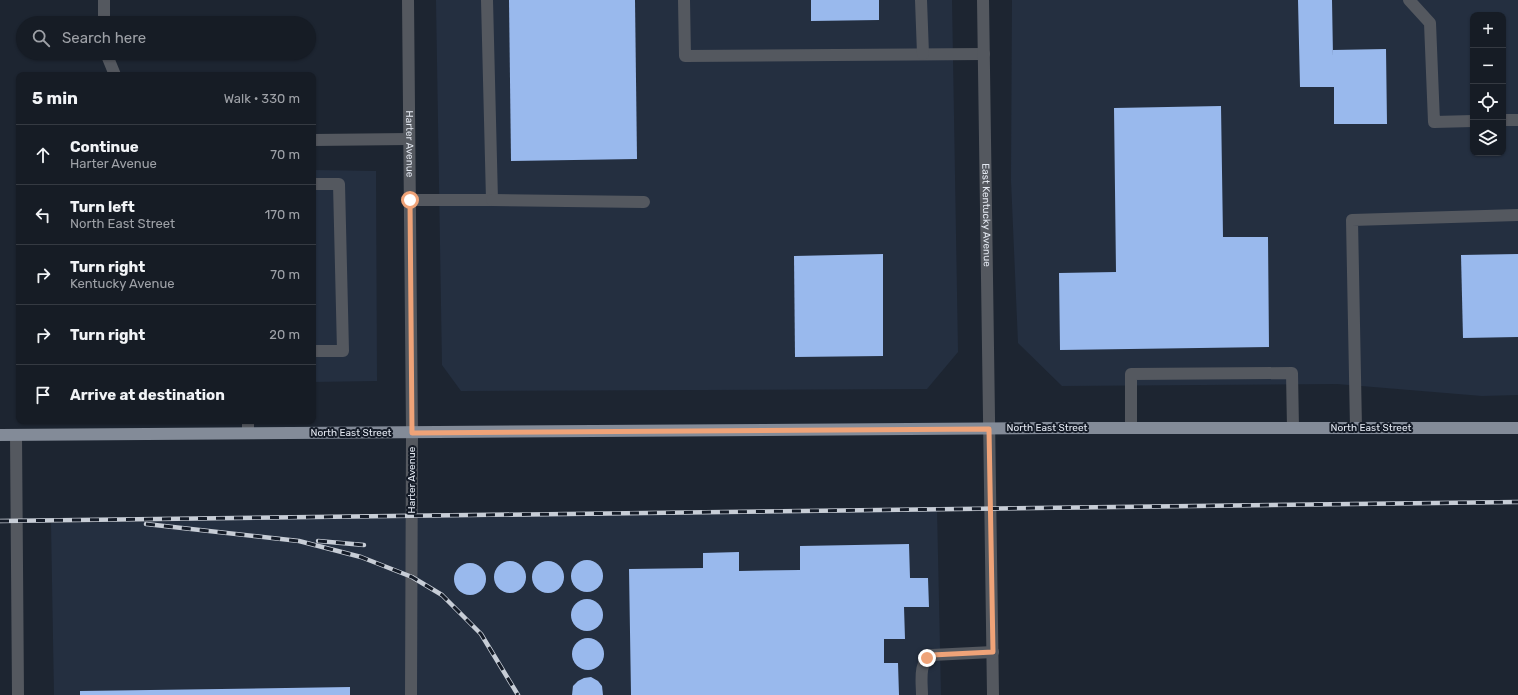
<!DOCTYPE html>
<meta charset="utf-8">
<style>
body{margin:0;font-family:Rubik,sans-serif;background:#1f252d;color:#f1f3f6}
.controls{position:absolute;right:12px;top:12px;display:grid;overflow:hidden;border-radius:8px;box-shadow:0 1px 3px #0004}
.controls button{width:36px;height:36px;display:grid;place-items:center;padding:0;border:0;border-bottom:1px solid #353a42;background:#161c25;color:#f1f3f6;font:20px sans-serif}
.stop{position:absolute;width:12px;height:12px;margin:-9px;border:3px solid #efa378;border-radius:50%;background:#fff}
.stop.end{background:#efa378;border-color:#fff;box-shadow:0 1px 4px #0008}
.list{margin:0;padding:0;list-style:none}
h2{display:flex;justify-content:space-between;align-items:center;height:52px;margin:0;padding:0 16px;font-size:17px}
h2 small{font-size:13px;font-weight:400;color:#9ea1a7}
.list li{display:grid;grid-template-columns:26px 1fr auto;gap:12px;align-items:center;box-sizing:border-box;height:60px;padding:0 16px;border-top:1px solid #353a42}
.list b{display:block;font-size:15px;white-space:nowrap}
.list p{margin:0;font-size:13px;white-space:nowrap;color:#9ea1a7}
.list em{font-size:13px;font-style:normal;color:#9ea1a7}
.icon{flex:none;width:22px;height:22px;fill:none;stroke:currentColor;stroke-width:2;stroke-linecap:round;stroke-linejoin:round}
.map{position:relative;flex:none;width:1518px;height:695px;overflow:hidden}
.search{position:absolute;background:#161c25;box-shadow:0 1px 3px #0004;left:16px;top:16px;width:300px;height:44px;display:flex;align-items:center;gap:10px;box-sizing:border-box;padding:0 14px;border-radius:22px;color:#9ea1a7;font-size:15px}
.panel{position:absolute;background:#161c25;box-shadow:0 1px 3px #0004;left:16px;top:72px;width:300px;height:352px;border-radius:8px}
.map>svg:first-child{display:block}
.built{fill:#242f40;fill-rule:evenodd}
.building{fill:#99b9ed}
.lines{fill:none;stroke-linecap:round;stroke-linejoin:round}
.minor{stroke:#54585f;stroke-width:12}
.major{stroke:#838b98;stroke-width:12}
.rail-casing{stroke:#c7cdd6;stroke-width:4.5}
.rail{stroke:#141b27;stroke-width:3;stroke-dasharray:9;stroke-linecap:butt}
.route{stroke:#efa378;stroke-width:5}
.labels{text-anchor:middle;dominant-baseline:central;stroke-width:4;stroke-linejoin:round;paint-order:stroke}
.street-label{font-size:10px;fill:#e3e8f1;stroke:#141b27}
</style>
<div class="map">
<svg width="1518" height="695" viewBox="0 0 1518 695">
<rect width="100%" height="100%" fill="#1d2531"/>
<!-- built -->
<g class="built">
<polygon points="436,0 952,0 958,352 927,389 461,391 442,365"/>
<path d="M1012 0H1518V395L1482 396 1337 384 1062 386 1018 343 1011 180ZM1473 15H1503V153H1473Z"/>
<polygon points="313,170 376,171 377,381 313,382"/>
<polygon points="937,509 941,695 54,695 51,523"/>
</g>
<!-- building -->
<g class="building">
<polygon points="509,0 635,0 637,159 511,161"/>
<polygon points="811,0 879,0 879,20 811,21"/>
<polygon points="1298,0 1332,0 1333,57 1333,50 1386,49 1387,124 1334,124 1334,87 1300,87"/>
<polygon points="1221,106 1223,237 1268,237 1269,347 1060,350 1059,273 1116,272 1114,108"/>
<polygon points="883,254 883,356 795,357 794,256"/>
<polygon points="1518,254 1518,337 1463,338 1461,255"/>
<polygon points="909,544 910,578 928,578 929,607 904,607 905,639 884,639 884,663 898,663 899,695 631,695 629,569 703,568 703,553 739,552 739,571 800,570 800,546"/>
<circle cx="587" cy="576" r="16"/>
<circle cx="510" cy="577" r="16"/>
<circle cx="548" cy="577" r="16"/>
<circle cx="470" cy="579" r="16"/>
<circle cx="587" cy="615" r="16"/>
<circle cx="588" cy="654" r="16"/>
<polygon points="591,677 598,681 602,686 603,695 572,695 573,686 578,681 584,678"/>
<polygon points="350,687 350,695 80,695 80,691"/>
</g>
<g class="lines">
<!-- minor -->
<g class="minor">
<polyline points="104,0 104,23"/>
<path id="s1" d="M408 0 412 433 411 695"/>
<polyline points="684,0 685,56 984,54"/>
<polyline points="921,0 923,54"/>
<path id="s2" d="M983 0 993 695"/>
<polyline points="1409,0 1430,23 1434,122 1473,121"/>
<polyline points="106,53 115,75"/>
<polyline points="1503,120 1518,120"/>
<polyline points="313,140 409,139"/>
<polyline points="313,184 339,184 343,351 313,351"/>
<polyline points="410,200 492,200 487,0"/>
<polyline points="492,200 644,202"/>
<polyline points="248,421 248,433"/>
<polyline points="1131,428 1131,374 1292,373 1293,428"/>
<polyline points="1356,428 1352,220 1518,215"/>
<polyline points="16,435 18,695"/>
<path d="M922 695C922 682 918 662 932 655L993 652"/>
</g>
<!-- major -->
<polyline class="major" points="0,435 1046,428 1518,428"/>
<defs>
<g id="rail">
<polyline points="0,521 1518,502"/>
<polyline points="146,524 299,541 361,557 412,577 442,595 481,634 518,695"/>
<polyline points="318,541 364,545"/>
</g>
</defs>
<!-- rail casing -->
<use href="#rail" class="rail-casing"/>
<!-- rail -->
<use href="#rail" class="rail"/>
</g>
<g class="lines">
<!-- route -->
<polyline class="route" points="410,200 412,433 989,429 993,652 932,655 927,658"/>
</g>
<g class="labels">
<!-- street labels -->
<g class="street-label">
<text stroke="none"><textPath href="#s1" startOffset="144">Harter Avenue</textPath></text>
<text stroke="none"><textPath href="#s2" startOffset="215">East Kentucky Avenue</textPath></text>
<text x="1047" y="428">North East Street</text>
<text x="1371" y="428">North East Street</text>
<text x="351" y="433">North East Street</text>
<text transform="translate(412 480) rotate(-90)">Harter Avenue</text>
</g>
</g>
</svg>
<div class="controls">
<button>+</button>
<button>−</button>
<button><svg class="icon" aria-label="locate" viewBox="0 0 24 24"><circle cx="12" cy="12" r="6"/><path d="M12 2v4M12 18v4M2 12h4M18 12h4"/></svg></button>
<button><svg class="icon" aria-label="layers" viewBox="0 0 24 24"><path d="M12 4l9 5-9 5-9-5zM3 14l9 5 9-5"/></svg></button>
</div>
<div class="stop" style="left:410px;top:200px"></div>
<div class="stop end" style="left:927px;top:658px"></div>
<div class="search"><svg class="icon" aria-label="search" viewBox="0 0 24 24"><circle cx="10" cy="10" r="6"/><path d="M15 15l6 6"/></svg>Search here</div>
<section class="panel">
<h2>5 min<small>Walk · 330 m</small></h2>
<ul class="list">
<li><svg class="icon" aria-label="ahead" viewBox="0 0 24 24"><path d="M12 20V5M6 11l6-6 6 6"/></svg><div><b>Continue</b><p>Harter Avenue</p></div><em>70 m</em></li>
<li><svg class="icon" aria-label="left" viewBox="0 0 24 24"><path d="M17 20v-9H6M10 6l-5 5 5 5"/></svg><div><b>Turn left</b><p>North East Street</p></div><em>170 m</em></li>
<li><svg class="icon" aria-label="right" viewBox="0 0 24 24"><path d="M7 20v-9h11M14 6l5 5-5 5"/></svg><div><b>Turn right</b><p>Kentucky Avenue</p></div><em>70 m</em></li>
<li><svg class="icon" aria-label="right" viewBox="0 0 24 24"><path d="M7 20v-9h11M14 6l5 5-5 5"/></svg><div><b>Turn right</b></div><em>20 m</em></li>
<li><svg class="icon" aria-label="arrive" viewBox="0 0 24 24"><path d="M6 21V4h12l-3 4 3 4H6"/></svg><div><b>Arrive at destination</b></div></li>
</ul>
</section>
</div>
